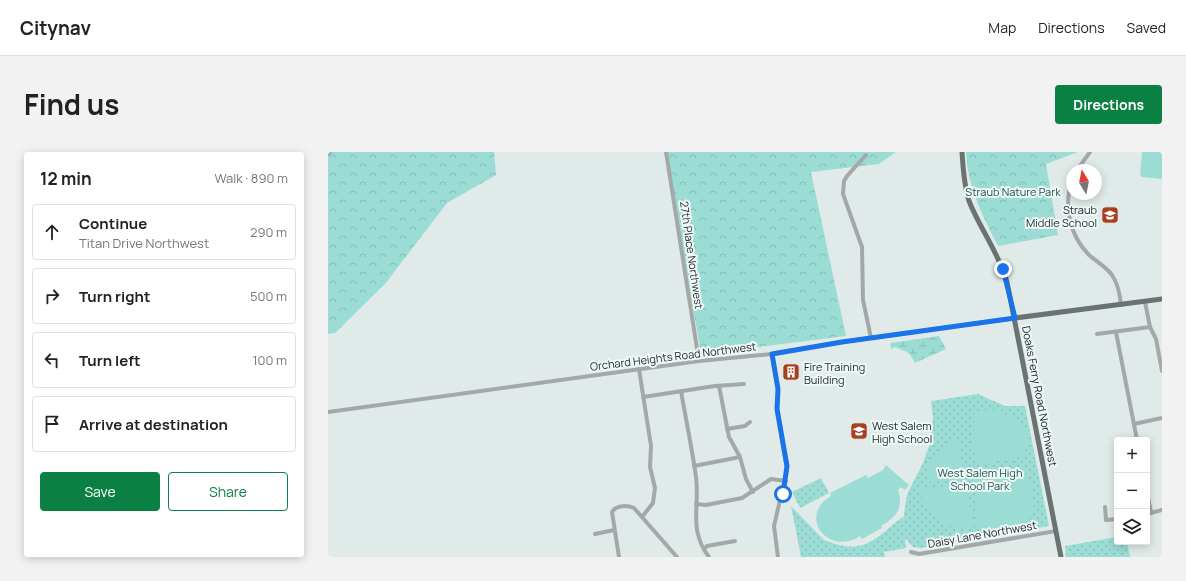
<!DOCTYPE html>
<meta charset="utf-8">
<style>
body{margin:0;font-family:Manrope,sans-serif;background:#f2f2f2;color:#222}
.controls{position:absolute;right:12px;bottom:12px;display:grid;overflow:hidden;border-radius:4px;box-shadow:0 2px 10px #0003}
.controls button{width:36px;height:36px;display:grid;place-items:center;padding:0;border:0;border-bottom:1px solid #e0e0e0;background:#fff;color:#222;font:20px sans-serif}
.compass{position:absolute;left:738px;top:12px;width:36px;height:36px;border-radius:50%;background:#fff;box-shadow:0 2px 10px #0003;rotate:350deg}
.stop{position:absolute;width:12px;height:12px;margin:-9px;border:3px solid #1a73e8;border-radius:50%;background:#fff}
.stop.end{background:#1a73e8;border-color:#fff;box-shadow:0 1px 4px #0008}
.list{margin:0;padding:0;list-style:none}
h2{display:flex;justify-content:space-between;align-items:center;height:52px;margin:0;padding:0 16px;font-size:17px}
h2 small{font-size:13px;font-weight:400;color:#767676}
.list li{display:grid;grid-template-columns:26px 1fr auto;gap:12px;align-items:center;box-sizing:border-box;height:56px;margin:0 8px 8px;padding:0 8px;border:1px solid #e0e0e0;border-radius:4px}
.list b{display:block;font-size:15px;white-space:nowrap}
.list p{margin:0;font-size:13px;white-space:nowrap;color:#767676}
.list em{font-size:13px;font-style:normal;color:#767676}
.actions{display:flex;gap:8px;padding:12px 16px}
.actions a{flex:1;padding:9px 0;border:1px solid #0b8043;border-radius:4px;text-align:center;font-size:14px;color:#0b8043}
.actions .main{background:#0b8043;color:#fff}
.icon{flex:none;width:22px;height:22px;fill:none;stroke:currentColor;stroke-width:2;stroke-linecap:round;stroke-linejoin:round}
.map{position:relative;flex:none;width:834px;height:405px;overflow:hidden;border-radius:4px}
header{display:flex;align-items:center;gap:24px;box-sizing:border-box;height:56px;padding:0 20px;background:#fff;border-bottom:1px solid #e0e0e0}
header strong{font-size:19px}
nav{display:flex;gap:22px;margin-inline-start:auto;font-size:14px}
.intro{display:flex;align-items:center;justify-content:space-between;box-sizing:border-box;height:96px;padding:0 24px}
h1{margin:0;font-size:28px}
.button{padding:10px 18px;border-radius:4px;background:#0b8043;color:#fff;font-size:14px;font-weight:700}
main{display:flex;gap:24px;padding:0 24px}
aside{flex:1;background:#fff;border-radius:4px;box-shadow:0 2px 10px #0003}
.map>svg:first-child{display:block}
.grass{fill:url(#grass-dots)}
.forest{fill:url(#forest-crowns)}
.wetland{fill:url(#wetland-marsh)}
.garden{fill:#9bddd5}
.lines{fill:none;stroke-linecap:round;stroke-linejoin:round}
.minor{stroke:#a4a8a8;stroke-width:4}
.major{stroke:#6b7372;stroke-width:5}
.route{stroke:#1a73e8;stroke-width:5}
.labels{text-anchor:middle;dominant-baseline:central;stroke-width:4;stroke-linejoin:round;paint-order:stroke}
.park-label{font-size:11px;fill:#24544f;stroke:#edf8f7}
.poi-label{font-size:11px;fill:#1f2423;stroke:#edf8f7;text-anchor:start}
.street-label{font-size:11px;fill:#1f2423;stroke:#edf8f7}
</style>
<header>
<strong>Citynav</strong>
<nav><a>Map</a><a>Directions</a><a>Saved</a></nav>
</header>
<div class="intro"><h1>Find us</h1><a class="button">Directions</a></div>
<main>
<aside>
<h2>12 min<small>Walk · 890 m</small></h2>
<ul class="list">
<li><svg class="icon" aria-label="ahead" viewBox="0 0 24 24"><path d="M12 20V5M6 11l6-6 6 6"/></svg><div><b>Continue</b><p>Titan Drive Northwest</p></div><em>290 m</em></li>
<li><svg class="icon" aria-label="right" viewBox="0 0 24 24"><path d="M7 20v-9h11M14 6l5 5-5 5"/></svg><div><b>Turn right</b></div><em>500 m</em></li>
<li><svg class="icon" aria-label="left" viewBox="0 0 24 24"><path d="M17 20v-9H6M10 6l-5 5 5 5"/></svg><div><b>Turn left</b></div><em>100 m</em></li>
<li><svg class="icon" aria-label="arrive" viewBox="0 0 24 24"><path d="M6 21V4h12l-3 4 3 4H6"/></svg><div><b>Arrive at destination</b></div></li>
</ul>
<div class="actions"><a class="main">Save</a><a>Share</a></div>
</aside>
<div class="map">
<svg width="834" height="405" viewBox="0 0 834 405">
<defs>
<pattern id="grass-dots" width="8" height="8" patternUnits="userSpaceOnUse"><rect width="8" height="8" fill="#9bddd5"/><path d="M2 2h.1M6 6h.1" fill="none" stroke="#85beb7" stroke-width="1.8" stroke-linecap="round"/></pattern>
<pattern id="forest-crowns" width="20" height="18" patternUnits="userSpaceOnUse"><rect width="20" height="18" fill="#9bddd5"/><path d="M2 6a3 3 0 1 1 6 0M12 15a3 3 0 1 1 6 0" fill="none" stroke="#85beb7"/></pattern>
<pattern id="wetland-marsh" width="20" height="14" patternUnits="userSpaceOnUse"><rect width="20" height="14" fill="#9bddd5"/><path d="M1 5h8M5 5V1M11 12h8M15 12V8" fill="none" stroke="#85beb7"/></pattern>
</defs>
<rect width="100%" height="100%" fill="#e0ebe9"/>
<!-- grass -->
<g class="grass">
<path d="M650 242 677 254H697L721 374 593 396 585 395 577 386 578 396 556 400 557 405H473L463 354 496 388C535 404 545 389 574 365L575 368 579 342 595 311 602 291 605 266 603 249Z"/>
<polygon points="493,326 501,341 472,356 464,340"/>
<polygon points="789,385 789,390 799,390 802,405 738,405 737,394"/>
</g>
<!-- forest -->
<g class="forest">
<polygon points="0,0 166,0 168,23 119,51 57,132 7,181 0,182"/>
<polygon points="338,0 568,0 551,12 483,20 518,184 373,202"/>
<path d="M638 0H750L718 12 730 83 670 94C655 65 639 34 638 0Z"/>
</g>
<!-- wetland -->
<polygon class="wetland" points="611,184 618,197 587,211 581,201 567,195 563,197 562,191"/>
<!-- garden -->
<g class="garden">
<polygon points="814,0 834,0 834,27 814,25 812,23"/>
<path d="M667 258C689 265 710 280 694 305L652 312 648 309 645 295 646 259Z"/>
<path d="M630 287 636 321 633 325 599 331C596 309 612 294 630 287Z"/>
<path d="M558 313 581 333 577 338 573 335 570 338C576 357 568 365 553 374L554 376 534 387 532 384C500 405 469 364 503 344L502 341 538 323 540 326 555 318Z"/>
<path d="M697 320C702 326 703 335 705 343 713 378 676 379 652 384L647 359 650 358 646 333 649 328Z"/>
<path d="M634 331 638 334 646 375C618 380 597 365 592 338Z"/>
</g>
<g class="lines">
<!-- minor -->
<g class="minor">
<polyline points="338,0 371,209"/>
<polyline points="0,2 2,0"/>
<polyline points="538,3 519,24 516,29 515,42 534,95 535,148 543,186"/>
<polyline points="749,18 762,0"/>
<path d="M744 29C735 54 742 84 761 103 769 110 778 115 784 123 790 132 792 142 793 153"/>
<polyline points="817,150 822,175 828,187 834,219"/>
<polyline points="788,180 809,288"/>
<polyline points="769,182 822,175"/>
<polyline points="444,202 450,237 449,257 459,318 446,374 450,405"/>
<polyline points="311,217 323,294 322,315 327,336 325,351 314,365"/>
<polyline points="391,234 401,285 412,305 418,327 425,340"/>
<path d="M353 239C358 268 364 296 368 325 372 354 360 378 381 405"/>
<polyline points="315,245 387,234 416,232"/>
<polyline points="0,260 371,209 444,202 514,190 687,166"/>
<polyline points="806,272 834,266"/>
<polyline points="399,277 417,274 422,270"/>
<polyline points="366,314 412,305"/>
<polyline points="819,341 823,360"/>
<polyline points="368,352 378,353 414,346 443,327 458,329"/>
<polyline points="777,355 778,368 789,367"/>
<polyline points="819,362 834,358"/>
<polyline points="267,382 286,378"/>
<polyline points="376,397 379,394 407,389"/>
<polyline points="583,400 591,402 728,379"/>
<path d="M291 405 284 360C288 353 299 353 306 356L349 405"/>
</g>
<!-- major -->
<g class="major">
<path d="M634 0C635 17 636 33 641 49 652 77 671 101 679 130L733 405"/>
<polyline points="687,166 834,147"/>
</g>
</g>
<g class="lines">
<!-- route -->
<polyline class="route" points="455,342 459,314 449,257 450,237 444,202 514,190 687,166 675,117"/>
</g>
<!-- icons -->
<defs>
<symbol id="school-square" viewBox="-11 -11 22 22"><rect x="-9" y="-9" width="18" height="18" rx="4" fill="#a73f21" stroke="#edf8f7"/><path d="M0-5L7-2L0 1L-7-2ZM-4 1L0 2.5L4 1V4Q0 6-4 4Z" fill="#fff"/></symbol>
<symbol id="building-square" viewBox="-11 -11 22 22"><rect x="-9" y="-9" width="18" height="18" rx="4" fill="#a73f21" stroke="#edf8f7"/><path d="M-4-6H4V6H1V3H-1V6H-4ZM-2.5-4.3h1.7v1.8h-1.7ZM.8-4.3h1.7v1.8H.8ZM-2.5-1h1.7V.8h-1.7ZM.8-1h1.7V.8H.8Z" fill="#fff"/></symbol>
</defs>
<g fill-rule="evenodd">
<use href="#school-square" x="772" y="53" width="20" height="20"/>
<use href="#building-square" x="453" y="210" width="20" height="20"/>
<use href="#school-square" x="521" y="269" width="20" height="20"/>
</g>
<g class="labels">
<!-- park labels -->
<g class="park-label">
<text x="685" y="39">Straub Nature Park</text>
<text x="652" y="320">West Salem High<tspan x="652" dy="13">School Park</tspan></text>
</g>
<!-- poi labels -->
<g class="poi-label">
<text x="769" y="57" text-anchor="end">Straub<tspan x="769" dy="13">Middle School</tspan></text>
<text x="476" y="214">Fire Training<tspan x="476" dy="13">Building</tspan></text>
<text x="544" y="273">West Salem<tspan x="544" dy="13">High School</tspan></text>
</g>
<!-- street labels -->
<g class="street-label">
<text transform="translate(364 103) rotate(82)">27th Place Northwest</text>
<text transform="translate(345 204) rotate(-7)">Orchard Heights Road Northwest</text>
<text transform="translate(712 244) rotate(79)">Doaks Ferry Road Northwest</text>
<text transform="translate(654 382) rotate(-10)">Daisy Lane Northwest</text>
</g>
</g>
</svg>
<div class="controls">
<button>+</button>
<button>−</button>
<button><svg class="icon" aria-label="layers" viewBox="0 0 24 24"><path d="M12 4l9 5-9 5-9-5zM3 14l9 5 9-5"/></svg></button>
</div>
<svg class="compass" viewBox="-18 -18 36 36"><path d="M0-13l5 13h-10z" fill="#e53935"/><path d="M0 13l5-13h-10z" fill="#767676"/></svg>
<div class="stop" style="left:455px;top:342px"></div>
<div class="stop end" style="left:675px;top:117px"></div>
</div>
</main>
